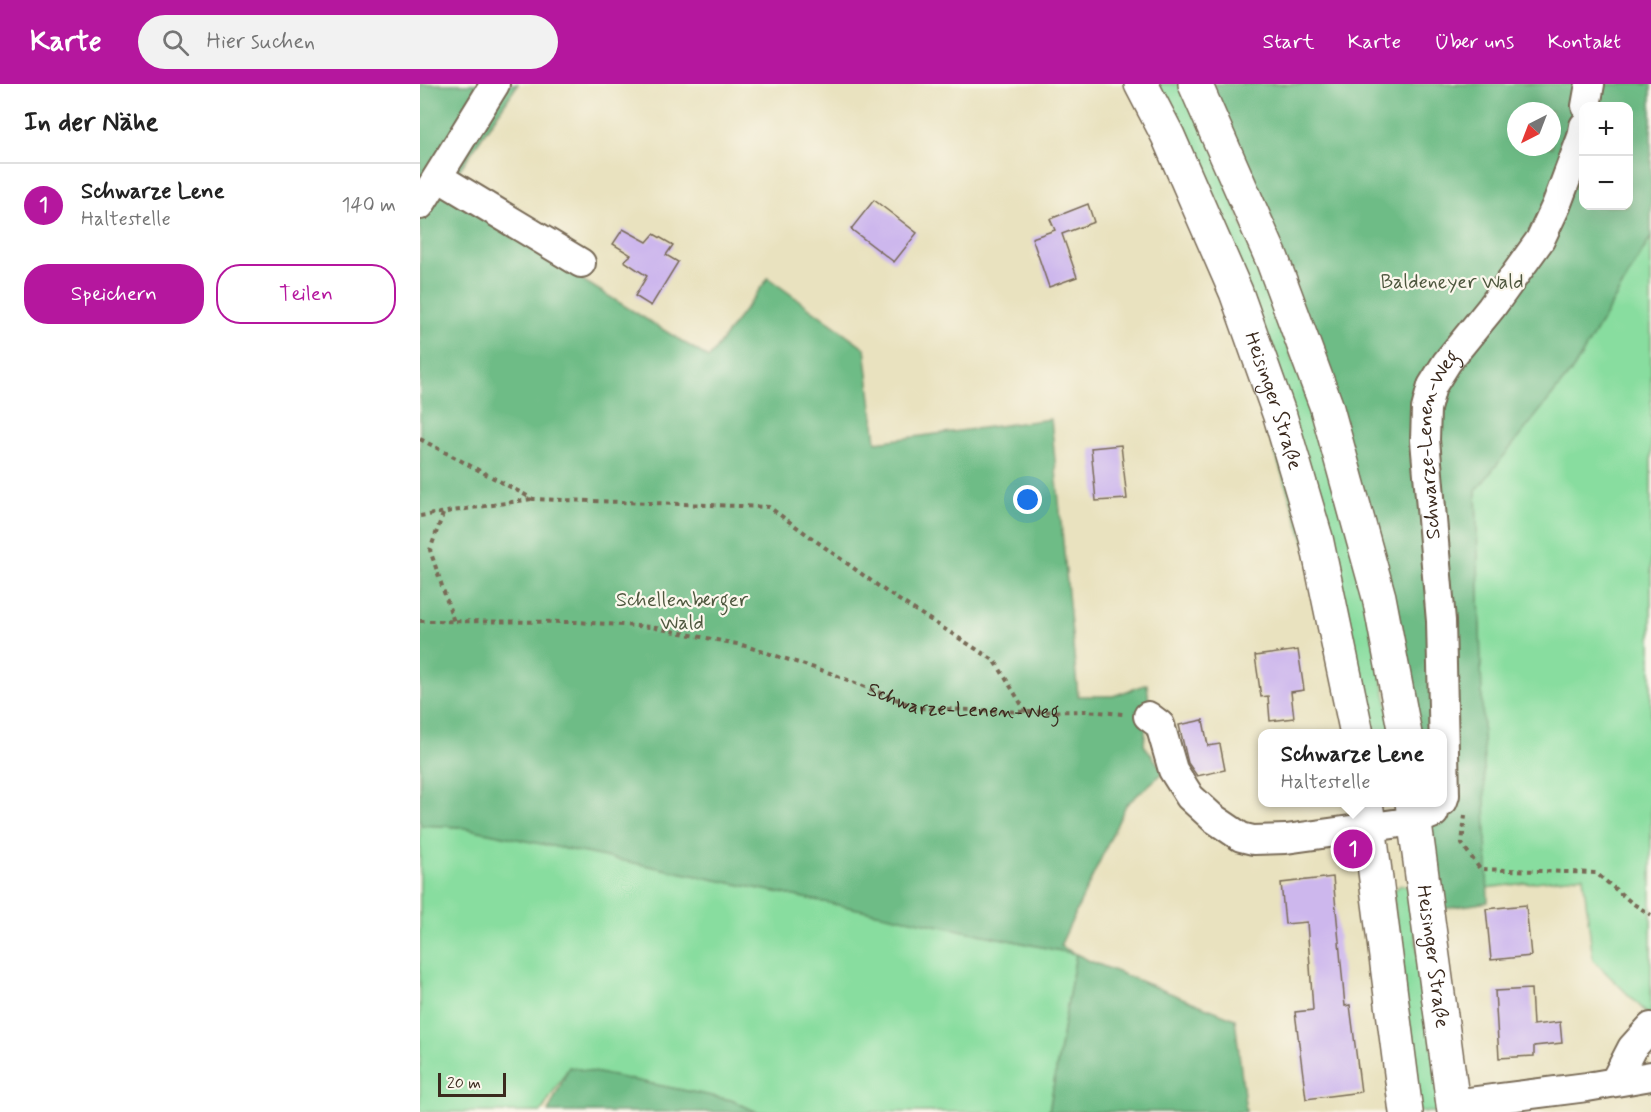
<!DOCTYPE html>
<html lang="de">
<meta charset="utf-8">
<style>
body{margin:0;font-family:Mynerve,sans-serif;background:#f2f2f2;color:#222}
.controls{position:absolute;right:18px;top:18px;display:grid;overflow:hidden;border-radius:12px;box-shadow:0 6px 24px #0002}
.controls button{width:54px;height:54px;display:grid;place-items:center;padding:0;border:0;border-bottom:2px solid #e0e0e0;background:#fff;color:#222;font:30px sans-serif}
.compass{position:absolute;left:1087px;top:18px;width:54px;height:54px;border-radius:50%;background:#fff;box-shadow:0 6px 24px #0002;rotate:222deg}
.scale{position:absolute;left:18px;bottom:15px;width:68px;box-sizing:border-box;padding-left:6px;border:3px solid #3b2a1e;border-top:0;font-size:16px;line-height:21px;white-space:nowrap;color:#3b2a1e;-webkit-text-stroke:4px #fbf7ec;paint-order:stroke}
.you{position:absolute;left:608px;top:416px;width:21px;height:21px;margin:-15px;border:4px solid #fff;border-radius:50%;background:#1a73e8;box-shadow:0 0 0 9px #1a73e833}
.badge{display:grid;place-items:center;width:39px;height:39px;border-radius:50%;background:#b5179e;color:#fff;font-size:20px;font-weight:700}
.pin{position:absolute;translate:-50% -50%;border:3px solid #fff;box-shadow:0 2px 6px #0006}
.popup{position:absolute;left:838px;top:645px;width:189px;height:78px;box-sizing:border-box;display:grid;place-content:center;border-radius:12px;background:#fff;filter:drop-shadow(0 2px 4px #0005);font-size:20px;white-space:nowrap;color:#767676}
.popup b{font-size:22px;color:#222}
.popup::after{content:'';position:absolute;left:50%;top:100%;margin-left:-12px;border:12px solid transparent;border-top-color:#fff}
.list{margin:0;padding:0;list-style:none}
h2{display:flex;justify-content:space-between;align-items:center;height:78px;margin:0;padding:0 24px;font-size:26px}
h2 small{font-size:20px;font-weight:400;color:#767676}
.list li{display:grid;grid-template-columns:39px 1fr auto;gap:18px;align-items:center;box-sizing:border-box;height:84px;padding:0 24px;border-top:2px solid #e0e0e0}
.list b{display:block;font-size:22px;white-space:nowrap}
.list p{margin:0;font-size:20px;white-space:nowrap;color:#767676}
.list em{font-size:20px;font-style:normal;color:#767676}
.actions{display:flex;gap:12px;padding:18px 24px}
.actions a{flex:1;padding:14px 0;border:2px solid #b5179e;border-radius:24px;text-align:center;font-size:21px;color:#b5179e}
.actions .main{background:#b5179e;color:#fff}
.icon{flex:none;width:33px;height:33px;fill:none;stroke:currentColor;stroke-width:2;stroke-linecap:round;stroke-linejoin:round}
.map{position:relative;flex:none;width:1231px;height:1028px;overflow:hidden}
header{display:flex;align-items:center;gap:36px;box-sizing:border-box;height:84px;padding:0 30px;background:#b5179e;color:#fff}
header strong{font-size:28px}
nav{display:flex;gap:33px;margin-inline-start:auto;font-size:21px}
.search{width:420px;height:54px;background:#f2f2f2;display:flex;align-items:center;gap:15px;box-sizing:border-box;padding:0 21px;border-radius:33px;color:#767676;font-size:22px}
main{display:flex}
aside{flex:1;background:#fff}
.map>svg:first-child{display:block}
.green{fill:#88dd9f;stroke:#62845e;stroke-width:1.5}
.forest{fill:#6ebc86;stroke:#547352;stroke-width:1.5;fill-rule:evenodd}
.building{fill:#cdb7ed}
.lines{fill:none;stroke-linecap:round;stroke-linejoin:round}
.minor-casing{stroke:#786a56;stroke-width:32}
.major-casing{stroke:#786a56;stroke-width:36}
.path{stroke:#786a56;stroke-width:4;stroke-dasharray:4.5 4.5;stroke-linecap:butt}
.minor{stroke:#fff;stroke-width:28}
.major{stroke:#fff;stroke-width:33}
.labels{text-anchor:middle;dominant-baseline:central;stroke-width:4.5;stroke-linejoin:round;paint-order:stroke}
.park-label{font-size:20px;fill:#4e573e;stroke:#fbf7ec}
.street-label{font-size:20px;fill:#3b2a1e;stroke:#fbf7ec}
</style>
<header>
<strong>Karte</strong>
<div class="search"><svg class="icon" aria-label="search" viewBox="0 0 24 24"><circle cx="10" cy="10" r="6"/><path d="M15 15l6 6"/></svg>Hier suchen</div>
<nav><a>Start</a><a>Karte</a><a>Über uns</a><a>Kontakt</a></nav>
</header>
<main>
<aside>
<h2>In der Nähe<small></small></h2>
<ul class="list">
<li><span class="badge">1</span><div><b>Schwarze Lene</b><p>Haltestelle</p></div><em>140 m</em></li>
</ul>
<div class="actions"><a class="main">Speichern</a><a>Teilen</a></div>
</aside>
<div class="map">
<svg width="1231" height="1028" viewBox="0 0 1231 1028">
<rect width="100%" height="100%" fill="#fbf7ec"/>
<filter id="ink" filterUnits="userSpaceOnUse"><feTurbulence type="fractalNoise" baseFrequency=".0167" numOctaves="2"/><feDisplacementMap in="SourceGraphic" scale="12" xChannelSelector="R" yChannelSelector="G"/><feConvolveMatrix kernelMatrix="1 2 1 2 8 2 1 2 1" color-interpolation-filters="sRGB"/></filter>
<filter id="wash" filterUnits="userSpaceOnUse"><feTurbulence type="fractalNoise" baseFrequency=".008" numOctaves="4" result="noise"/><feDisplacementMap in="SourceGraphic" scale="24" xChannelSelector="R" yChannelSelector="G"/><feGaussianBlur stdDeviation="1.35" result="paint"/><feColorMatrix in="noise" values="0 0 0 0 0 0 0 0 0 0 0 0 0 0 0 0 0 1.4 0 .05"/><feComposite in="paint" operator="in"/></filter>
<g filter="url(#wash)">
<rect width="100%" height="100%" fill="#e9e2bf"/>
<!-- green -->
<g class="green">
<polygon points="734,0 762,0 794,65 917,394 974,649 947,649"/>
<polygon points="1231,153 1231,933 1173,876 1163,792 1067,804 1056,406 1154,284"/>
<polygon points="0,741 40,743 656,870 629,1028 337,1028 311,1016 149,983 121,1028 0,1028"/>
<polygon points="981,801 988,802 1022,1028 997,1028 973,807"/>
</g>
<!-- forest -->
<g class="forest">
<polygon points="0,0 98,0 23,110 289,274 348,194 445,264 456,358 631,335 658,612 693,612 727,600 730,626 726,638 724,661 744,688 706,721 640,862 670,877 815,935 826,1028 629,1028 656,870 40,743 0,741"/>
<path d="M785 0H1231V153L1154 284 1056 407 1068 818 1011 827 996 719 1023 718V650L989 649 963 495ZM1164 22H1208V122H1164ZM1096 27H1132V63H1096Z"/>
<polygon points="149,983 311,1016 337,1028 128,1028"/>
</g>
<g id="blocks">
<!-- building -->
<g class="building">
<polygon points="454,116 497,149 474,178 431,145"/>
<polygon points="668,120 674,138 642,150 657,193 629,203 612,154 635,146 630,135"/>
<polygon points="203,145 227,158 234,150 253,161 246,171 258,178 231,222 215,212 227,192 204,177 211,171 193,160"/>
<polygon points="701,361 707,415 676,417 671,364"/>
<polygon points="878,566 884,606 871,608 874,634 850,637 848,612 841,613 835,572"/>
<polygon points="783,636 788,662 800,660 805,686 777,692 768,679 759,641"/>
<polygon points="913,793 925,922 930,921 941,1008 886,1015 875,928 893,926 887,838 865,840 861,799"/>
<polygon points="1106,821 1111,872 1071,876 1066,825"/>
<polygon points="1111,905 1113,941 1140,938 1142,959 1114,962 1114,972 1079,974 1075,907"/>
</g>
</g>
</g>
<g filter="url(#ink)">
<use href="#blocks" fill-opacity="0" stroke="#786a56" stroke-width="1.5"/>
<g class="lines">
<defs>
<g id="minor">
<polyline points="1166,22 1170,0"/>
<polyline points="18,93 161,179"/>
<polyline points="0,121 75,0"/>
<polyline points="728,632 740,641 753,686 770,713 793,734 821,753 833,756 866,755 995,737 1014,729"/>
<path id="s2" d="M1023 717 1025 711 1021 537 1005 356 1006 325 1012 302 1027 278 1071 224 1120 156 1136 122 1162 53 1164 42"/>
<polyline points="1195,997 1212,964 1231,943"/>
<polyline points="1033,1020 1167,1003 1231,992"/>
</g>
<g id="major">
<path id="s3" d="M721 0 748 52 816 208 860 332 896 454 937 650"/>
<polyline points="775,0 852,175 906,321 959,513 985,650"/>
<polyline points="946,718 986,1028"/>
<path id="s4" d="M992 718 1034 1028"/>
</g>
</defs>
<!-- minor casing -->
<use href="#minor" class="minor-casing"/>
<!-- major casing -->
<use href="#major" class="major-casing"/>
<!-- path -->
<g class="path">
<polyline points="0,355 113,415 349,423 468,509 575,577 606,628"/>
<polyline points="23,430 10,466 34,538"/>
<polyline points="0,432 112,415"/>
<path id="s1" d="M0 537 157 538 231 543 322 561 410 589 498 624 607 628 666 627 703 630"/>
<polyline points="1045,731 1042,760 1060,785 1176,789 1212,819 1231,831"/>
</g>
<!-- minor -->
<use href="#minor" class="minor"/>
<!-- major -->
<use href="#major" class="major"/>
</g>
</g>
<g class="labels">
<!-- park labels -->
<g class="park-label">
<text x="1032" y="198">Baldeneyer Wald</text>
<text x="262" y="516">Schellenberger<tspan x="262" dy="23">Wald</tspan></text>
</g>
<!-- street labels -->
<g class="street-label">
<text stroke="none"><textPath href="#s3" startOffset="344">Heisinger Straße</textPath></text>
<text stroke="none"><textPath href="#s2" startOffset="360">Schwarze-Lenen-Weg</textPath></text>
<text stroke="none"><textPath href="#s1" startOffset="555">Schwarze-Lenen-Weg</textPath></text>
<text stroke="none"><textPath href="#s4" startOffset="156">Heisinger Straße</textPath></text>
</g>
</g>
</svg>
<div class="controls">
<button>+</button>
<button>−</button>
</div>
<svg class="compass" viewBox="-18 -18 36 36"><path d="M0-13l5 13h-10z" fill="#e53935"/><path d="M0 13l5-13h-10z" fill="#767676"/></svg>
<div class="scale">20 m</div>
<div class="you"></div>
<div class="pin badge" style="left:933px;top:765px">1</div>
<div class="popup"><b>Schwarze Lene</b>Haltestelle</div>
</div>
</main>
